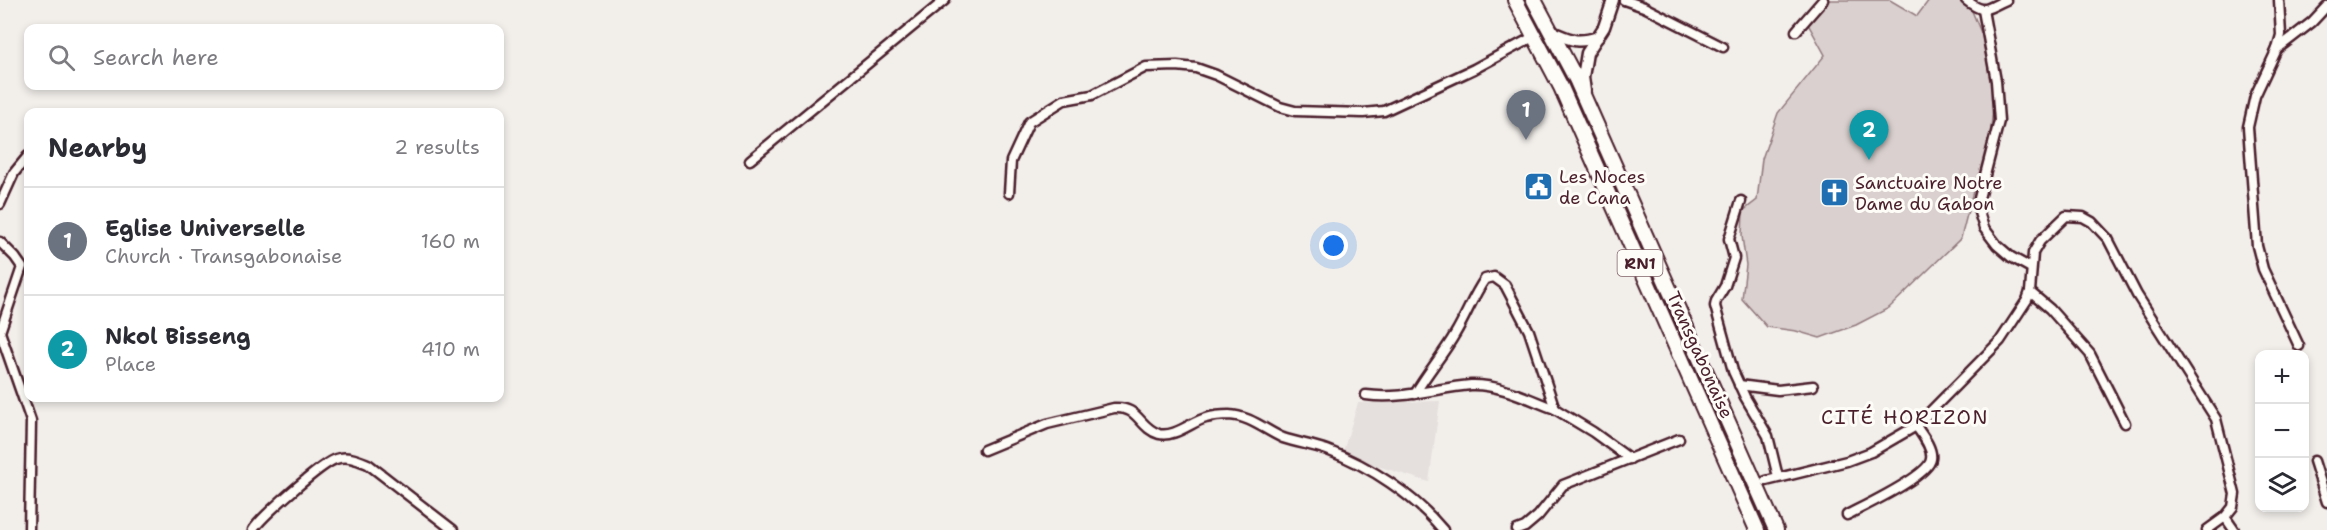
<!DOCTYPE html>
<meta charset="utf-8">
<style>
body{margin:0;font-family:"Shantell Sans",sans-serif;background:#f7f7f7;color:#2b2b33}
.controls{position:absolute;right:18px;bottom:18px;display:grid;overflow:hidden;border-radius:12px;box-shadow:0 3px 9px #0003}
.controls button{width:54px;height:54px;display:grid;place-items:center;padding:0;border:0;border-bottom:2px solid #e1e1e2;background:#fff;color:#2b2b33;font:30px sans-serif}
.you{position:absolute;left:1334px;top:246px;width:21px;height:21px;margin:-15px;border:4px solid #fff;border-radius:50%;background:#1a73e8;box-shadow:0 0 0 9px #1a73e833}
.badge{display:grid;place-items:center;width:39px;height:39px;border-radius:50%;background:#b45309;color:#fff;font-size:20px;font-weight:700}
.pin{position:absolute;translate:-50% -50px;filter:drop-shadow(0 2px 3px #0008)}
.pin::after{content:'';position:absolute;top:32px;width:21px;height:18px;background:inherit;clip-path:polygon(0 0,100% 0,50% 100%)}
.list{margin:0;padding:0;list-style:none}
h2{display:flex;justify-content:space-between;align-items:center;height:78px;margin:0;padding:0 24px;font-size:26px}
h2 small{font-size:20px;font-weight:400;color:#7c7c81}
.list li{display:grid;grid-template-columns:39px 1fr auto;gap:18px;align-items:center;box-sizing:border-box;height:108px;padding:0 24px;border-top:2px solid #e1e1e2}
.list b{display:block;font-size:22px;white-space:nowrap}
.list p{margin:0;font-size:20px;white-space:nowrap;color:#7c7c81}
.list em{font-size:20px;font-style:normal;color:#7c7c81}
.icon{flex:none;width:33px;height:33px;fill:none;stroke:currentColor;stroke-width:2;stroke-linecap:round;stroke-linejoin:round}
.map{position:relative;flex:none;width:2327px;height:530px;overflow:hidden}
.search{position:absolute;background:#fff;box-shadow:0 3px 9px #0003;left:24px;top:24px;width:480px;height:66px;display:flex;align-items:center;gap:15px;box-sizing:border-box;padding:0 21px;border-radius:12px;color:#7c7c81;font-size:22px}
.panel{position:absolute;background:#fff;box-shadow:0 3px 9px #0003;left:24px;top:108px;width:480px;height:294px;border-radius:12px}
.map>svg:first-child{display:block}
.built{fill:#e5dfdd}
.green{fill:#d9d0cf;stroke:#92787d;stroke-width:1.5}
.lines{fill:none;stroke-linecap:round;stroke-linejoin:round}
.minor-casing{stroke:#4a1f2b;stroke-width:13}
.tertiary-casing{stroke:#4a1f2b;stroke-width:15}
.trunk-casing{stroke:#4a1f2b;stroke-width:18}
.minor{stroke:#fdfcf7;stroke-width:8}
.tertiary{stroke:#fdfcf7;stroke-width:10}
.trunk{stroke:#fdfcf7;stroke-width:14}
.labels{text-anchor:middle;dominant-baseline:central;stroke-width:6;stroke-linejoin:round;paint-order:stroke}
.shield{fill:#fdfcf7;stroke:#806168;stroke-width:1.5}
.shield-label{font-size:16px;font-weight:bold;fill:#4a1f2b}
.poi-label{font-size:18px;fill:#4a1f2b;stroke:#fdfcf7;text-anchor:start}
.street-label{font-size:18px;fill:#4a1f2b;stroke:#fdfcf7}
.neighbourhood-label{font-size:20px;letter-spacing:1.5px;fill:#4a1f2b;stroke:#fdfcf7}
</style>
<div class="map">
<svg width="2327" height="530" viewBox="0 0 2327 530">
<rect width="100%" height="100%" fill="#f2efeb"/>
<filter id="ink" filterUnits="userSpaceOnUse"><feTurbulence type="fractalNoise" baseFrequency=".0167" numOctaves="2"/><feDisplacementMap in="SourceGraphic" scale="12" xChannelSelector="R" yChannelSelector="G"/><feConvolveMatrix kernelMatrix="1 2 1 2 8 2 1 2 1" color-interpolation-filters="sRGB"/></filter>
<g filter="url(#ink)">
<!-- built -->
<polygon class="built" points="1440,401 1429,482 1342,455 1358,403"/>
<!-- green -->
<g class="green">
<polygon points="1524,0 1529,0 1563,64 1770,530 1764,530 1578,108"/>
<polygon points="1829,0 1890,0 1917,16 1929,0 1958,0 1972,11 1982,35 1994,99 1989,147 1972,195 1961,238 1889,308 1856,325 1820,338 1796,331 1767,327 1742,299 1746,265 1742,236 1743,211 1757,200 1762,159 1778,113 1825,55 1808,24"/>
</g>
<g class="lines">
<defs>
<g id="minor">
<polyline points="1624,0 1644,7 1723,47"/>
<path d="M1966 0C1985 15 1985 9 2006 0"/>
<polyline points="2279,0 2281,35 2277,49 2255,96 2248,127 2257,246 2263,269 2299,346"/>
<polyline points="1983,10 1996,81 1999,121 1977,206 1984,228 1997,245 2011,257 2031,268"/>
<polyline points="1796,31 1823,0"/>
<polyline points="2277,49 2312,22 2327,6"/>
<polyline points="750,160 945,0"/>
<polyline points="1009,193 1011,161 1029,122 1064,100 1092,95 1146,67 1177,66 1196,68 1216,75 1280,107 1295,111 1363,113 1384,111 1474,69 1535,36"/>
<polyline points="1741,201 1729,239 1734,258 1725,286 1716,301 1715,306 1733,371 1745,397 1768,436 1778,477"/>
<polyline points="0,204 14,173 28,156"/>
<polyline points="0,242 15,257 22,267 0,332 31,421 29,530"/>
<polyline points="2030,292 2050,309 2090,354 2125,423"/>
<polyline points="1739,385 1778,390 1813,386"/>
<path d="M1415 394C1427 373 1443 355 1455 334 1466 316 1473 296 1485 279L1494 277 1505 285 1529 331 1555 409 1593 432 1630 459"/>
<path d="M1366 395C1402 400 1436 388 1471 385 1500 384 1528 399 1555 409"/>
<path d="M984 450 1047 424 1114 408C1139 406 1139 428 1159 434 1174 438 1193 421 1206 418 1213 416 1222 415 1229 415 1250 416 1265 430 1283 438 1298 443 1313 445 1327 450 1370 466 1414 495 1443 530"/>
<polyline points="2314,461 2327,502"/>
<polyline points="1766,481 1847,461 1871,452 1916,426 2000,341 2027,300 2030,292 2033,253 2040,241 2066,216 2083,217 2092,222 2108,239 2137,295 2216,419 2235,494 2233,507 2225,517 2207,530"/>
<path d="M1847 515C1864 506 1929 476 1931 459 1933 448 1922 435 1916 426"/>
<polyline points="2225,517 2234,530"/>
<path d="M253 530C261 517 322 463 336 459 347 455 358 460 368 464L453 530"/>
<polyline points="1517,530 1525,527 1538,516 1563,485 1679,439"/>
</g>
<g id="tertiary">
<path d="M1552 32C1571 40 1577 44 1598 37"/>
<polyline points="1585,91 1583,77 1587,53 1604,27 1613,0"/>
</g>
<g id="trunk">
<polyline points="1515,0 1561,87 1757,530"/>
<polyline points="1534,0 1576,79 1776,530"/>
</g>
</defs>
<!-- minor casing -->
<use href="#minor" class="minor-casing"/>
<!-- tertiary casing -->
<use href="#tertiary" class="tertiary-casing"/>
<!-- trunk casing -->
<use href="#trunk" class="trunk-casing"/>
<!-- minor -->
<use href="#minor" class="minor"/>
<!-- tertiary -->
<use href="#tertiary" class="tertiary"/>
<!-- trunk -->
<use href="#trunk" class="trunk"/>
</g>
</g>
<!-- icons -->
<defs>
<symbol id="civic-square" viewBox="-11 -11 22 22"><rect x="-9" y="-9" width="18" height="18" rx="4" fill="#1f6fb2" stroke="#fdfcf7"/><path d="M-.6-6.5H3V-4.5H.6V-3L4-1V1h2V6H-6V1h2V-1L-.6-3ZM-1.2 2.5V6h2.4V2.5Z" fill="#fff"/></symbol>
<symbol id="church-square" viewBox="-11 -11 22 22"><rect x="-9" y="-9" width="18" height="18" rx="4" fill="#1f6fb2" stroke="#fdfcf7"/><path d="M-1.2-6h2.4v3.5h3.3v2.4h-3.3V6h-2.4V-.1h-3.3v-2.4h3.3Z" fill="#fff"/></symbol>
</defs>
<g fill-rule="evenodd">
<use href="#civic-square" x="1522" y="170" width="33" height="33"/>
<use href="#church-square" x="1818" y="176" width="33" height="33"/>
</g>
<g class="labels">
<!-- shield labels -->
<rect class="shield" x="1617.5" y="250" width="45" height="26" rx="4.5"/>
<g class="shield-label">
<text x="1640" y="263">RN1</text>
</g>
<!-- poi labels -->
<g class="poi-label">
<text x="1559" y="177">Les Noces<tspan x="1559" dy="21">de Cana</tspan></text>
<text x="1855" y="183">Sanctuaire Notre<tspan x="1855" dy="21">Dame du Gabon</tspan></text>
</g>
<!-- street labels -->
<g class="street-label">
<text transform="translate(1700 355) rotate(66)">Transgabonaise</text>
</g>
<!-- neighbourhood labels -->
<g class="neighbourhood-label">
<text x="1905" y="417">CITÉ HORIZON</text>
</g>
</g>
</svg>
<div class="controls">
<button>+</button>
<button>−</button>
<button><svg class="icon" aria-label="layers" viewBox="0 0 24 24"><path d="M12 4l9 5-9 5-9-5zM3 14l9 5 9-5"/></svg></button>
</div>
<div class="you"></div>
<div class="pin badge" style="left:1526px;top:140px;background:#6b7280">1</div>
<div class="pin badge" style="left:1869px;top:160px;background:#0f9aa8">2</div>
<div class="search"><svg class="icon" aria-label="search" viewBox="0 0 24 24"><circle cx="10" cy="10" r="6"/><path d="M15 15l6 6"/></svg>Search here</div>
<section class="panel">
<h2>Nearby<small>2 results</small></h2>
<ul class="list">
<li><span class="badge" style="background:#6b7280">1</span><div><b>Eglise Universelle</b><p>Church · Transgabonaise</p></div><em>160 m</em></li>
<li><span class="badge" style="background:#0f9aa8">2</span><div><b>Nkol Bisseng</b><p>Place</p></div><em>410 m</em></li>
</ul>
</section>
</div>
